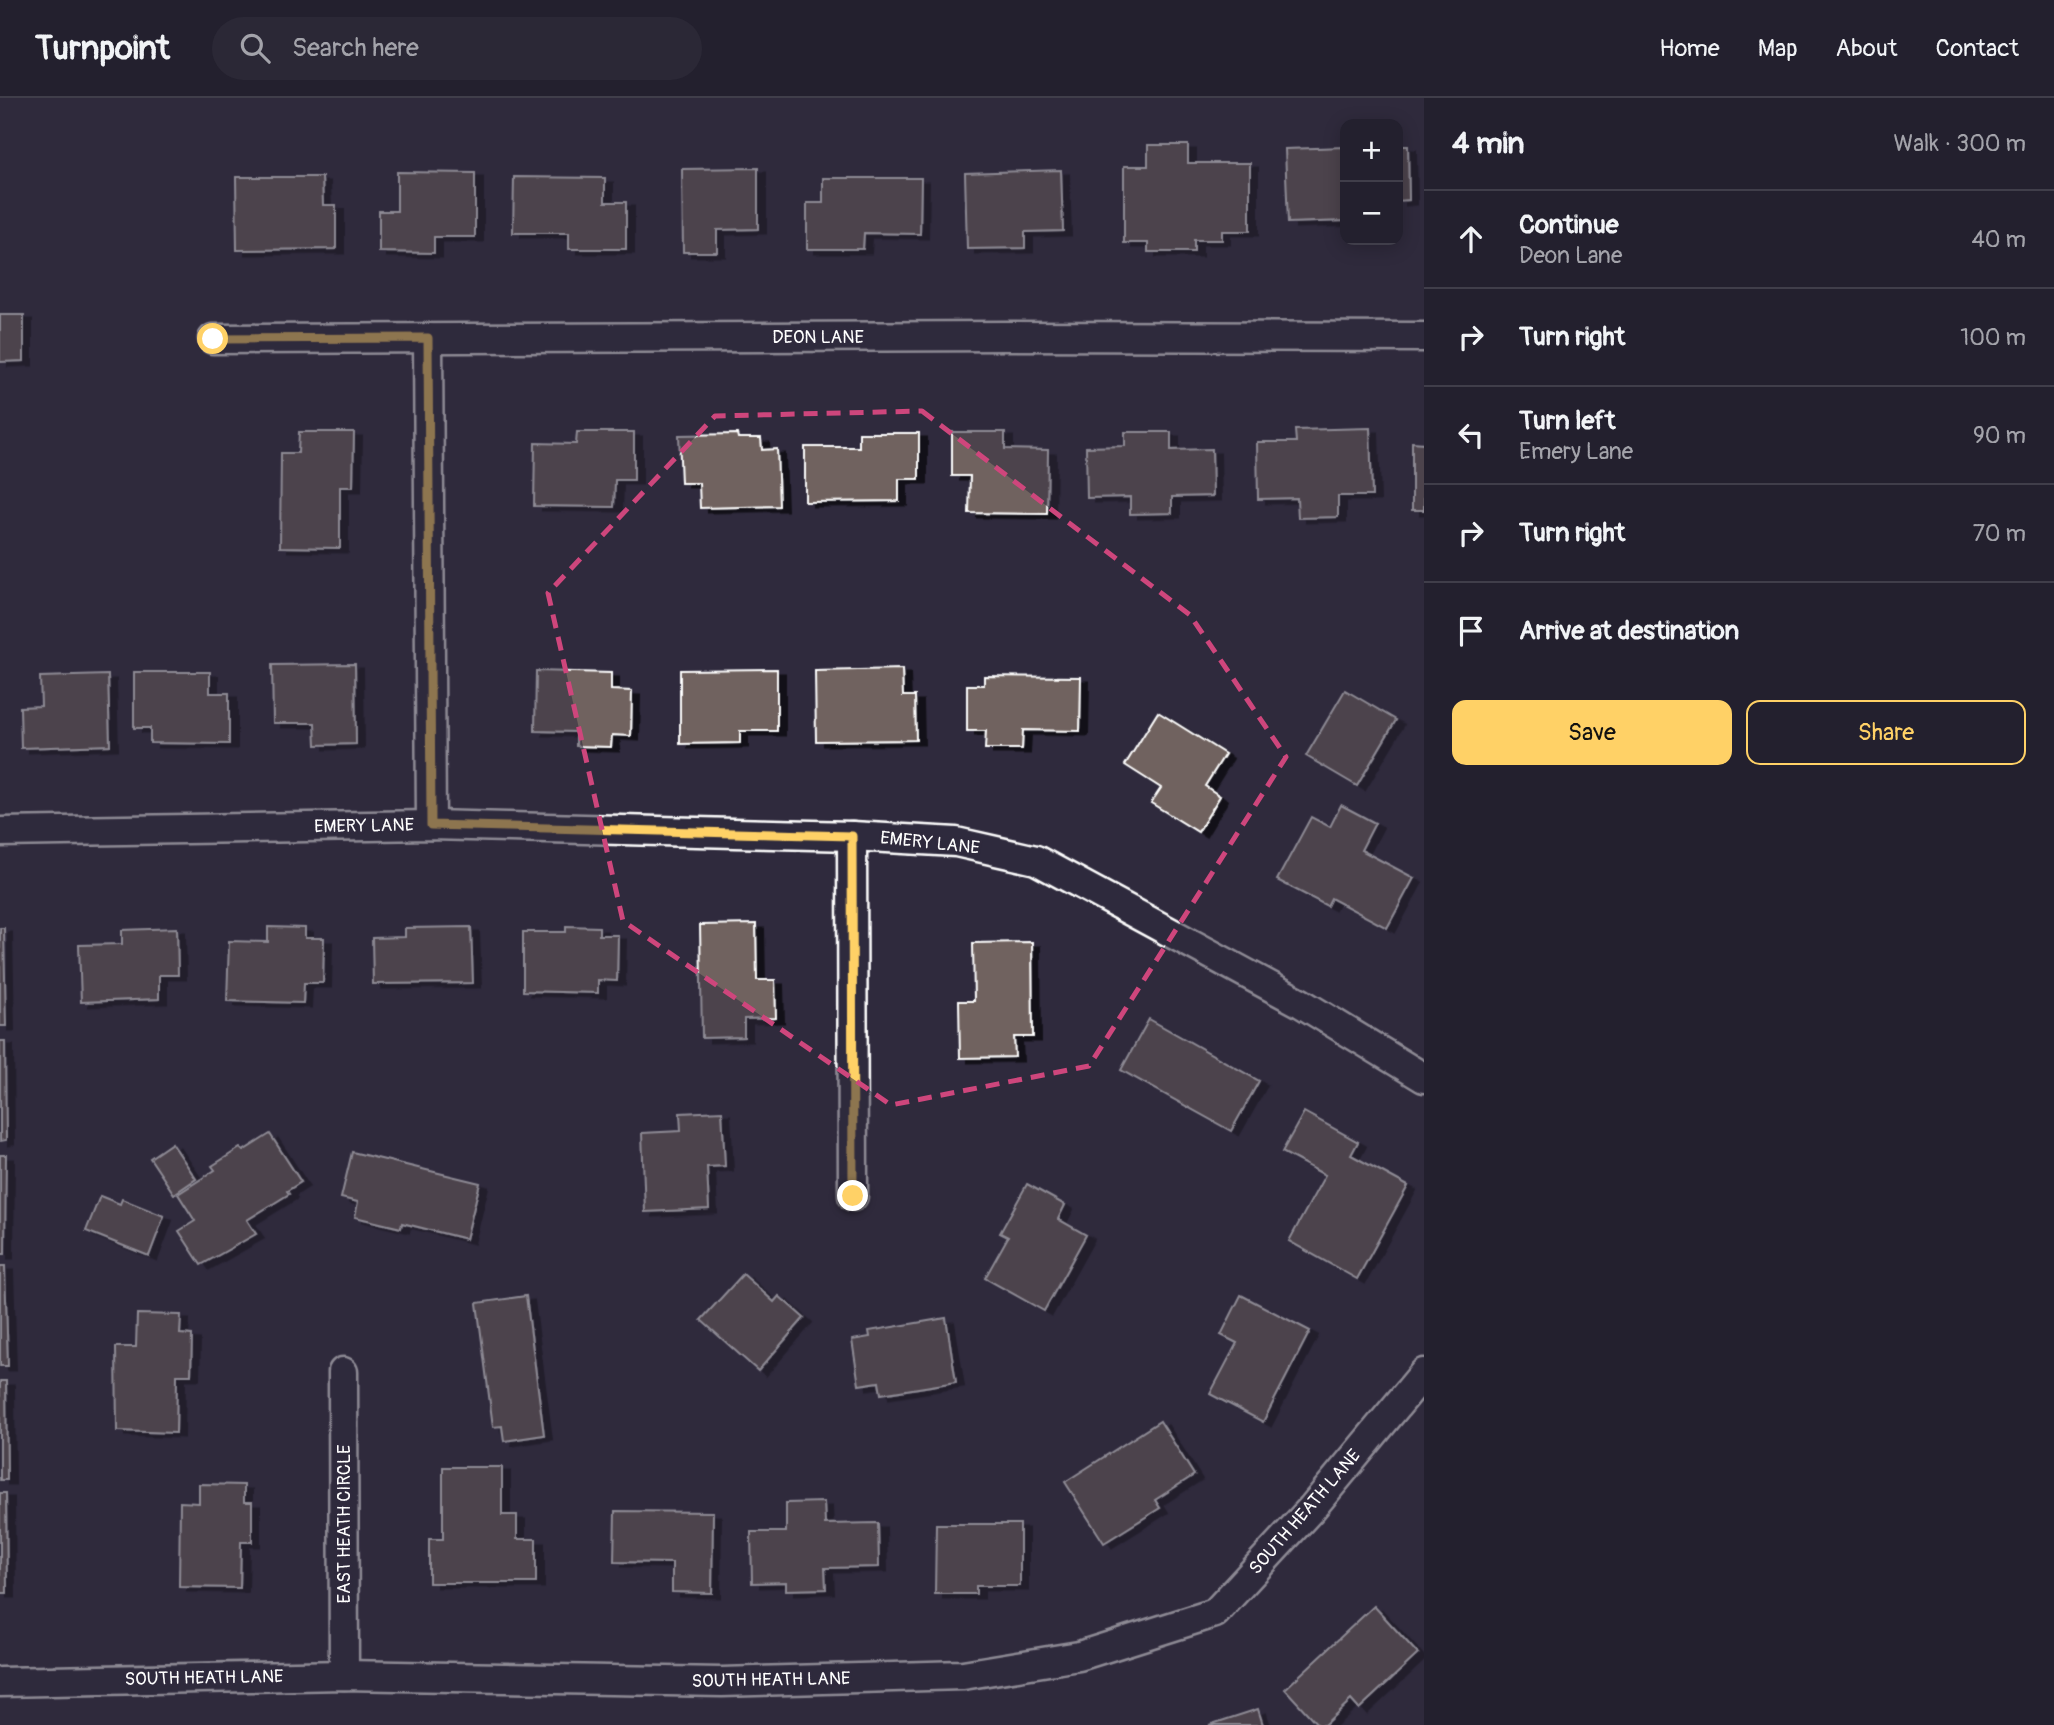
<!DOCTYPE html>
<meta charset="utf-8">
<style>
body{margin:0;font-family:Pangolin,sans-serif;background:#2b2836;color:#f1f3f6}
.controls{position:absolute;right:21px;top:21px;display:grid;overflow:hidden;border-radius:14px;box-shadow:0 4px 18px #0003}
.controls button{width:63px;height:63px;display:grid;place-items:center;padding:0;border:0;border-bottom:2px solid #403e4a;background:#23202e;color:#f1f3f6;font:35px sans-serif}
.stop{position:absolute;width:21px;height:21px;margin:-16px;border:5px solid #ffd166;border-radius:50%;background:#fff}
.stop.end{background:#ffd166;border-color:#fff;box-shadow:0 2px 7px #0008}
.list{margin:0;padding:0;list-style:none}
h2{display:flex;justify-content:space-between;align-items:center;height:91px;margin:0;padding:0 28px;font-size:30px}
h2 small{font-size:23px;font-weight:400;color:#a3a3aa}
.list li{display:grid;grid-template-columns:46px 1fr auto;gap:21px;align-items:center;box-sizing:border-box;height:98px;padding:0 28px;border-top:2px solid #403e4a}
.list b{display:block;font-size:26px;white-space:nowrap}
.list p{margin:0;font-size:23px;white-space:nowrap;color:#a3a3aa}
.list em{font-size:23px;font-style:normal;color:#a3a3aa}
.actions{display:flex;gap:14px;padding:21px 28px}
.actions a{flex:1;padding:16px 0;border:2px solid #ffd166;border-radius:14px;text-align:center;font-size:24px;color:#ffd166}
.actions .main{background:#ffd166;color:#111}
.icon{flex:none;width:38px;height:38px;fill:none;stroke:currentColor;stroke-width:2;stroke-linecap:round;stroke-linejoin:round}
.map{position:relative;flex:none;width:1424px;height:1627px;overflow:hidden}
header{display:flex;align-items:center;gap:42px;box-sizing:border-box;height:98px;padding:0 35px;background:#23202e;border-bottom:2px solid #403e4a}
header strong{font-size:33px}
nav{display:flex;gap:38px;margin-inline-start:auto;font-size:24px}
.search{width:490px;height:63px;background:#2b2836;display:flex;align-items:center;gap:18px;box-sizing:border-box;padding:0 24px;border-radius:38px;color:#a3a3aa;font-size:26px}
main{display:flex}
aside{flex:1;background:#23202e}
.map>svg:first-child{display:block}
.building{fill:#70625e;stroke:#fff;stroke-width:2;filter:url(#shadow)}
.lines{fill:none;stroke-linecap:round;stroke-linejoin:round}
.minor-casing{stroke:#fff;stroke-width:33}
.minor{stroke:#2f2a3d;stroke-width:28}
.route{stroke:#ffd166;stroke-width:9}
.marked{fill:none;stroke:#ce467c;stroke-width:5;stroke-dasharray:14 9;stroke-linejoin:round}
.labels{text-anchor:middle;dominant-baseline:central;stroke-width:5;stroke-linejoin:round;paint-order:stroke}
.street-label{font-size:18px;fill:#fff;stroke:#2f2a3d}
</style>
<header>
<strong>Turnpoint</strong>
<div class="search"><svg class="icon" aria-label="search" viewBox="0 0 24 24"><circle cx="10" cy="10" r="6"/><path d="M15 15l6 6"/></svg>Search here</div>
<nav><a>Home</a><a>Map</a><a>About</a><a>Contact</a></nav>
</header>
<main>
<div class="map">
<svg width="1424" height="1627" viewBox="0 0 1424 1627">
<defs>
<filter id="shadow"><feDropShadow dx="8" dy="4.5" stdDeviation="0" flood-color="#0009"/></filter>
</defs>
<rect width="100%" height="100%" fill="#2f2a3d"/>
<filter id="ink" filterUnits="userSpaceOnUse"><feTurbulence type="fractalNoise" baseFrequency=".0143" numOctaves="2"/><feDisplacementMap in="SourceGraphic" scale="14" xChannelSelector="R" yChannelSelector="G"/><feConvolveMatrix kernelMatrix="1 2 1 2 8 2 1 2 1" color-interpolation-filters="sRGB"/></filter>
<g filter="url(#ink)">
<!-- building -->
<g class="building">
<polygon points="1148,47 1188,47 1188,65 1250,65 1250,133 1222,133 1222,142 1194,142 1194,154 1148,154 1148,145 1124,145 1124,68 1148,68"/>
<polygon points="1398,48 1408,48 1409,102 1398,103"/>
<polygon points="1345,49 1345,123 1288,125 1285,51"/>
<polygon points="758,70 758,131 717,132 717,154 683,154 682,71"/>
<polygon points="1061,72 1063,133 1025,134 1025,150 967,151 965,75"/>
<polygon points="397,74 475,75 475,139 434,139 434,155 379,154 379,113 397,113"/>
<polygon points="236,79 322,79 323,107 336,107 336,151 237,152"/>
<polygon points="514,79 605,80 605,104 626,104 626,151 569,151 569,135 513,135"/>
<polygon points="823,80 921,80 920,136 864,135 863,151 807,151 807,105 823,105"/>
<polygon points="0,217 24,217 24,263 0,264"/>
<polygon points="1370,330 1372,398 1338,398 1338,419 1298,420 1297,400 1258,401 1257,344 1296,344 1295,332"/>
<polygon points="299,334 354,334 353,389 340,389 340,450 280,449 281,355 298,355"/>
<polygon points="577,334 634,334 634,382 615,382 614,409 534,408 535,345 576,346"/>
<polygon points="952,334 1005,334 1005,351 1048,352 1047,416 969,415 970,378 952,378"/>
<polygon points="1125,334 1171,334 1171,352 1212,351 1213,398 1172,399 1172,415 1130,416 1130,399 1087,400 1086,349 1125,348"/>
<polygon points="859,335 919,335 919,381 899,381 899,403 805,404 805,349 859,349"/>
<polygon points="737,336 738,340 761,340 762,352 777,351 779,408 700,410 699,385 681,385 679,337"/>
<polygon points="1412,344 1424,345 1424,412 1412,412"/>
<polygon points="355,566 356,646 316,647 315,625 273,625 272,567"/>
<polygon points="777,571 777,633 740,633 740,645 680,646 680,572"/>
<polygon points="902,571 903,598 915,598 916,642 816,643 815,573"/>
<polygon points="536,573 611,575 611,592 632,593 631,638 612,637 611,649 576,648 576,634 535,633"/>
<polygon points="134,574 210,574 210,595 229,595 229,646 150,645 150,630 134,630"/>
<polygon points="108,577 110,647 21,650 20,609 41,608 40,579"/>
<polygon points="984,578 1081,579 1080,633 1023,632 1022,651 985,651 986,633 967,633 967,587 984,587"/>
<polygon points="1345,592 1396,622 1357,688 1306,658"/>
<polygon points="1158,614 1225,656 1205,688 1220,698 1198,734 1151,705 1161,690 1125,667"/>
<polygon points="1341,707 1375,725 1361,752 1414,780 1387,830 1331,800 1327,808 1277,782 1311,719 1330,729"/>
<polygon points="756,826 757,882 775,882 776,920 744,921 744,939 702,940 700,827"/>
<polygon points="566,828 599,829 599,837 618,837 617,883 598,882 598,895 523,893 523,834 566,834"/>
<polygon points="268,829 305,830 305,840 324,840 323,885 304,885 303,905 227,903 229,843 268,844"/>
<polygon points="471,829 473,885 373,886 372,840 405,839 405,830"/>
<polygon points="0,830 4,830 6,928 0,928"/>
<polygon points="177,830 178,877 159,877 159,901 81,904 79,847 122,846 122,832"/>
<polygon points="1032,844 1033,939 1014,939 1015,959 960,960 959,903 974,903 973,845"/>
<polygon points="1149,921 1259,983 1231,1033 1121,972"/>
<polygon points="0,943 5,943 6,1042 0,1043"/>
<polygon points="722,1013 725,1068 707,1069 709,1111 645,1114 642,1035 681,1033 680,1015"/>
<polygon points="1304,1014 1358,1044 1351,1057 1408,1088 1357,1181 1289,1143 1325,1077 1282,1054"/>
<polygon points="270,1036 301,1084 287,1093 289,1096 247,1122 256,1136 201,1167 179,1133 195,1123 178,1096 215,1072 212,1068 240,1050 243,1053"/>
<polygon points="172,1045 196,1081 174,1096 150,1060"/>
<polygon points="352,1054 480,1085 466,1141 402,1125 401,1130 355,1119 358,1104 341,1100"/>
<polygon points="0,1057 6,1057 5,1156 0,1156"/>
<polygon points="1027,1086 1065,1107 1058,1121 1086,1137 1044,1213 985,1180 1008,1139 1000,1135"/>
<polygon points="100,1098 120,1106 122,1101 164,1118 149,1158 86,1133"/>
<polygon points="0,1168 5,1168 8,1268 0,1268"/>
<polygon points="743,1176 774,1204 779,1198 804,1220 758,1273 701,1222"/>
<polygon points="1241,1197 1310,1233 1263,1324 1210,1296 1237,1245 1221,1237"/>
<polygon points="526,1198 544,1337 504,1343 502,1328 493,1329 477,1205"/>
<polygon points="137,1216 181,1217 180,1236 192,1237 191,1277 177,1277 176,1335 117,1333 116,1249 136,1249"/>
<polygon points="946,1220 956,1284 881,1296 879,1284 859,1287 852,1242 870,1239 869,1233"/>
<polygon points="0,1283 6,1283 7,1382 0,1382"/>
<polygon points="1160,1323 1194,1377 1155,1402 1160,1410 1104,1445 1065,1384"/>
<polygon points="443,1369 502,1369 502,1417 517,1417 517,1441 536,1441 536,1485 429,1485 429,1441 443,1441"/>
<polygon points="199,1386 244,1387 244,1404 252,1404 252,1444 241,1444 240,1490 179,1489 180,1404 199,1405"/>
<polygon points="0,1395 6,1395 7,1495 0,1495"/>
<polygon points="824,1404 825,1426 878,1425 879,1469 825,1470 826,1491 786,1492 786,1484 752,1485 751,1434 786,1434 786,1405"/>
<polygon points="615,1413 713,1414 712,1495 672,1494 672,1465 614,1464"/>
<polygon points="936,1426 1020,1426 1020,1488 976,1488 976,1496 935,1496"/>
<polygon points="1374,1508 1418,1556 1359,1611 1351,1602 1324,1627 1318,1627 1285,1591"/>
<polygon points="1258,1611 1263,1627 1209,1627"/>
</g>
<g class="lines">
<defs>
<g id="minor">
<polyline points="428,240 431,727"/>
<polyline points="213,241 1007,238 1424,239"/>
<polyline points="0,734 431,727 852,738 956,744 1036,762 1301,905 1424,980"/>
<polyline points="852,738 853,1098"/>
<polyline points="343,1274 344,1577"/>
<polyline points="0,1584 344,1577 722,1584 963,1577 1079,1558 1215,1515 1312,1410 1424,1275"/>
</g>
</defs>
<!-- minor casing -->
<use href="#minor" class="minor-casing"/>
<!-- minor -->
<use href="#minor" class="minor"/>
</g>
</g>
<g class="lines" filter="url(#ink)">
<!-- route -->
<polyline class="route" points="213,241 428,240 431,727 852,738 853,1098"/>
</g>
<!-- marked area -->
<path d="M0 0H1424V1627H0ZM922 313 1190 517 1286 659 1089 968 891 1007 623 823 548 495 715 318Z" fill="#2f2a3d" fill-opacity=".55" fill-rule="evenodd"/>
<path class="marked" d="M922 313 1190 517 1286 659 1089 968 891 1007 623 823 548 495 715 318Z"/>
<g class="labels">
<!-- street labels -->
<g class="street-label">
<text x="818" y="239">DEON LANE</text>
<text transform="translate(364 728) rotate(-1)">EMERY LANE</text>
<text transform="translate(930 745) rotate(6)">EMERY LANE</text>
<text transform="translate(1305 1414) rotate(-49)">SOUTH HEATH LANE</text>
<text transform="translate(344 1426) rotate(-90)">EAST HEATH CIRCLE</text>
<text transform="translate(204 1580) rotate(-1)">SOUTH HEATH LANE</text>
<text transform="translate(771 1582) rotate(-1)">SOUTH HEATH LANE</text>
</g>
</g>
</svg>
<div class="controls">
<button>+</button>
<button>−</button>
</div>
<div class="stop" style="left:213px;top:241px"></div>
<div class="stop end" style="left:853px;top:1098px"></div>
</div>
<aside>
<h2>4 min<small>Walk · 300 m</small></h2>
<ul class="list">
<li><svg class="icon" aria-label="ahead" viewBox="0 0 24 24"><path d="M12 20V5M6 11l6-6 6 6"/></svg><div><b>Continue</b><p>Deon Lane</p></div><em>40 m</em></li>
<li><svg class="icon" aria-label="right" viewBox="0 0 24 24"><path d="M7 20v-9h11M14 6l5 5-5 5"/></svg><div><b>Turn right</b></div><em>100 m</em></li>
<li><svg class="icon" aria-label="left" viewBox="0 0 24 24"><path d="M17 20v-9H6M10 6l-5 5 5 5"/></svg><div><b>Turn left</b><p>Emery Lane</p></div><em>90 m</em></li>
<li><svg class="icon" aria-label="right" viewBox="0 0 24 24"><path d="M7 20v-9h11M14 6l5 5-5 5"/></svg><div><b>Turn right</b></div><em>70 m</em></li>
<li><svg class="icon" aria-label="arrive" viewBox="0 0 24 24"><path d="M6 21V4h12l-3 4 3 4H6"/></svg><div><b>Arrive at destination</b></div></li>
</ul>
<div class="actions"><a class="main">Save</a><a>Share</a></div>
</aside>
</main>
